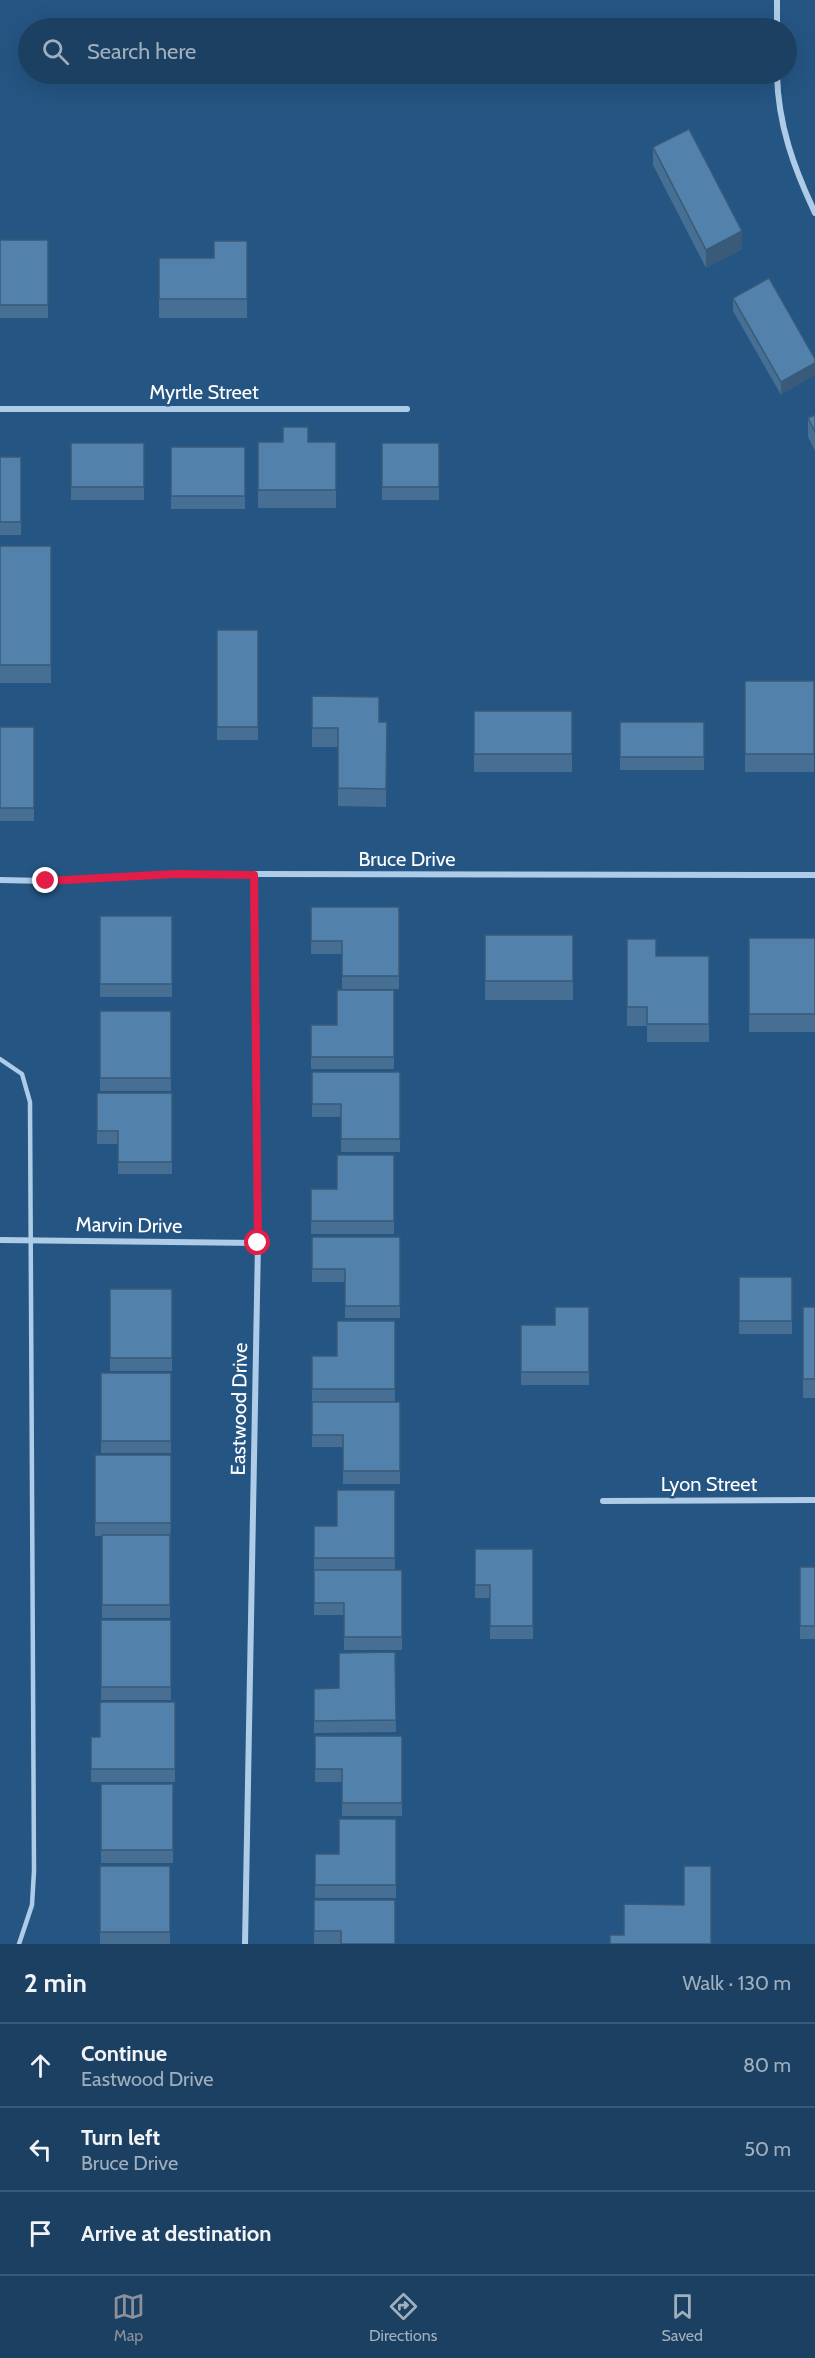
<!DOCTYPE html>
<meta charset="utf-8">
<style>
body{margin:0;font-family:Cabin,sans-serif;background:#254768;color:#f1f3f6}
.stop{position:absolute;width:18px;height:18px;margin:-14px;border:4px solid #e11d48;border-radius:50%;background:#fff}
.stop.end{background:#e11d48;border-color:#fff;box-shadow:0 2px 6px #0008}
.list{margin:0;padding:0;list-style:none}
h2{display:flex;justify-content:space-between;align-items:center;height:78px;margin:0;padding:0 24px;font-size:26px}
h2 small{font-size:20px;font-weight:400;color:#a0afbe}
.list li{display:grid;grid-template-columns:39px 1fr auto;gap:18px;align-items:center;box-sizing:border-box;height:84px;padding:0 24px;border-top:2px solid #3a5977}
.list b{display:block;font-size:22px;white-space:nowrap}
.list p{margin:0;font-size:20px;white-space:nowrap;color:#a0afbe}
.list em{font-size:20px;font-style:normal;color:#a0afbe}
.icon{flex:none;width:33px;height:33px;fill:none;stroke:currentColor;stroke-width:2;stroke-linecap:round;stroke-linejoin:round}
.map{position:relative;flex:none;width:815px;height:1944px;overflow:hidden}
.search{position:absolute;background:#1c4062;box-shadow:0 6px 24px #0002;left:18px;right:18px;top:18px;height:66px;display:flex;align-items:center;gap:15px;box-sizing:border-box;padding:0 21px;border-radius:33px;color:#a0afbe;font-size:22px}
.sheet{height:330px;background:#1c4062}
nav{display:flex;justify-content:space-around;align-items:center;box-sizing:border-box;height:84px;border-top:2px solid #3a5977;background:#1c4062;font-size:16px;color:#a0afbe}
nav a{display:grid;justify-items:center;gap:3px}
nav .on{color:#8c9099}
.map>svg:first-child{display:block}
.lines{fill:none;stroke-linecap:round;stroke-linejoin:round}
.lane{stroke:#aecce7;stroke-width:4.5}
.street{stroke:#aecce7;stroke-width:6}
.wall{fill:#476f94}
.shaded-wall{fill:#395a78}
.building{fill:#5281ac;stroke:#395a78;stroke-width:1.5}
.route{stroke:#e11d48;stroke-width:8}
.labels{text-anchor:middle;dominant-baseline:central;stroke-width:5;stroke-linejoin:round;paint-order:stroke}
.street-label{font-size:20px;fill:#fff;stroke:#255583}
</style>
<div class="map">
<svg width="815" height="1944" viewBox="0 0 815 1944">
<rect width="100%" height="100%" fill="#255583"/>
<g class="lines">
<!-- lane -->
<polyline class="lane" points="0,1059 22,1074 30,1102 34,1871 32,1905 19,1944"/>
<!-- street -->
<g class="street">
<polyline points="777,28 777,0"/>
<path d="M777 74C778 125 794 168 815 213"/>
<polyline points="0,409 407,409"/>
<polyline points="0,880 46,881 175,874 815,875"/>
<polyline points="0,1240 258,1243"/>
<polyline points="603,1501 815,1500"/>
<polyline points="245,1944 258,1243 254,875"/>
</g>
</g>
<!-- wall -->
<g class="wall">
<polygon points="653,147 742,249 706,268 653,165"/>
<rect x="0" y="240" width="48" height="78"/>
<polygon points="247,241 247,318 159,318 159,258 214,258"/>
<polygon points="733,298 815,359 781,395 733,311"/>
<polygon points="815,415 815,451 808,437 808,418"/>
<rect x="258" y="442" width="78" height="66"/>
<rect x="71" y="443" width="73" height="57"/>
<rect x="382" y="443" width="57" height="57"/>
<rect x="171" y="447" width="74" height="62"/>
<rect x="0" y="457" width="21" height="78"/>
<rect x="0" y="546" width="51" height="137"/>
<rect x="217" y="630" width="41" height="110"/>
<rect x="745" y="681" width="69" height="91"/>
<polygon points="312,696 379,722 387,722 386,807 338,806 338,747 312,747"/>
<rect x="474" y="711" width="98" height="61"/>
<rect x="620" y="722" width="84" height="48"/>
<rect x="0" y="727" width="34" height="94"/>
<polygon points="311,907 399,907 399,989 342,989 342,954 311,954"/>
<rect x="100" y="916" width="72" height="81"/>
<rect x="485" y="935" width="88" height="65"/>
<rect x="749" y="938" width="66" height="94"/>
<polygon points="627,939 656,956 709,956 709,1042 647,1042 647,1026 627,1026"/>
<polygon points="394,990 394,1069 311,1069 311,1025 337,1025"/>
<rect x="100" y="1011" width="71" height="80"/>
<polygon points="312,1072 400,1072 400,1152 341,1152 341,1117 312,1117"/>
<polygon points="97,1093 172,1093 172,1174 118,1174 118,1144 97,1144"/>
<polygon points="394,1155 394,1234 311,1234 311,1189 337,1189"/>
<polygon points="312,1237 400,1237 400,1318 345,1318 345,1282 312,1282"/>
<rect x="739" y="1277" width="53" height="57"/>
<rect x="110" y="1289" width="62" height="82"/>
<polygon points="589,1307 589,1385 521,1385 521,1325 555,1325"/>
<rect x="803" y="1307" width="12" height="91"/>
<polygon points="395,1321 395,1402 312,1402 312,1356 337,1356"/>
<rect x="101" y="1373" width="70" height="80"/>
<polygon points="312,1402 400,1402 400,1484 343,1484 343,1447 312,1447"/>
<polygon points="95,1455 171,1455 170,1618 102,1618 102,1536 95,1536"/>
<polygon points="395,1490 395,1570 402,1570 402,1650 344,1650 344,1615 314,1615 314,1526 337,1526"/>
<polygon points="475,1549 533,1549 533,1639 490,1639 490,1598 475,1598"/>
<rect x="800" y="1567" width="15" height="72"/>
<rect x="101" y="1620" width="70" height="80"/>
<polygon points="395,1652 396,1732 314,1733 314,1689 339,1688"/>
<polygon points="175,1702 175,1782 91,1782 91,1737 100,1737"/>
<polygon points="315,1736 402,1736 402,1816 342,1816 342,1782 315,1782"/>
<rect x="101" y="1784" width="72" height="79"/>
<polygon points="396,1819 396,1898 315,1898 315,1854 339,1854"/>
<rect x="100" y="1866" width="70" height="78"/>
<polygon points="314,1900 395,1944 314,1944"/>
</g>
<!-- shaded-wall -->
<g class="shaded-wall">
<polygon points="742,231 742,249 706,268 706,250"/>
<polygon points="815,363 815,375 781,395 781,382"/>
</g>
<!-- building -->
<g class="building">
<polygon points="689,129 742,231 706,250 653,147"/>
<rect x="0" y="240" width="48" height="65"/>
<polygon points="214,241 247,241 247,299 159,299 159,258 214,258"/>
<polygon points="769,278 815,359 815,363 781,382 733,298"/>
<polygon points="815,415 815,432 808,418"/>
<polygon points="283,427 308,427 308,442 336,442 336,490 258,490 258,442 283,442"/>
<rect x="71" y="443" width="73" height="44"/>
<rect x="382" y="443" width="57" height="44"/>
<rect x="171" y="447" width="74" height="49"/>
<rect x="0" y="457" width="21" height="65"/>
<rect x="0" y="546" width="51" height="119"/>
<rect x="217" y="630" width="41" height="97"/>
<rect x="745" y="681" width="69" height="73"/>
<polygon points="312,696 379,697 379,722 387,722 386,789 338,788 338,728 312,728"/>
<rect x="474" y="711" width="98" height="43"/>
<rect x="620" y="722" width="84" height="35"/>
<rect x="0" y="727" width="34" height="81"/>
<polygon points="311,907 399,907 399,976 342,976 342,941 311,941"/>
<rect x="100" y="916" width="72" height="68"/>
<rect x="485" y="935" width="88" height="46"/>
<rect x="749" y="938" width="66" height="76"/>
<polygon points="627,939 656,939 656,956 709,956 709,1024 647,1024 647,1007 627,1007"/>
<polygon points="337,990 394,990 394,1057 311,1057 311,1025 337,1025"/>
<rect x="100" y="1011" width="71" height="67"/>
<polygon points="312,1072 400,1072 400,1139 341,1139 341,1104 312,1104"/>
<polygon points="97,1093 172,1093 172,1162 118,1162 118,1131 97,1131"/>
<polygon points="337,1155 394,1155 394,1221 311,1221 311,1189 337,1189"/>
<polygon points="312,1237 400,1237 400,1306 345,1306 345,1269 312,1269"/>
<rect x="739" y="1277" width="53" height="44"/>
<rect x="110" y="1289" width="62" height="69"/>
<polygon points="555,1307 589,1307 589,1372 521,1372 521,1325 555,1325"/>
<rect x="803" y="1307" width="12" height="72"/>
<polygon points="337,1321 395,1321 395,1389 312,1389 312,1356 337,1356"/>
<rect x="101" y="1373" width="70" height="68"/>
<polygon points="312,1402 400,1402 400,1471 343,1471 343,1435 312,1435"/>
<rect x="95" y="1455" width="76" height="68"/>
<polygon points="337,1490 395,1490 395,1558 314,1558 314,1526 337,1526"/>
<rect x="102" y="1535" width="68" height="70"/>
<polygon points="475,1549 533,1549 533,1626 490,1626 490,1585 475,1585"/>
<rect x="800" y="1567" width="15" height="59"/>
<polygon points="314,1570 402,1570 402,1637 344,1637 344,1603 314,1603"/>
<rect x="101" y="1620" width="70" height="67"/>
<polygon points="395,1652 396,1720 314,1721 314,1689 339,1688 339,1653"/>
<polygon points="100,1702 175,1702 175,1769 91,1769 91,1737 100,1737"/>
<polygon points="315,1736 402,1736 402,1803 342,1803 342,1769 315,1769"/>
<rect x="101" y="1784" width="72" height="66"/>
<polygon points="339,1819 396,1819 396,1885 315,1885 315,1854 339,1854"/>
<rect x="100" y="1866" width="70" height="66"/>
<polygon points="684,1866 711,1866 711,1944 610,1944 610,1935 624,1935 624,1904 684,1905"/>
<polygon points="314,1900 395,1900 395,1944 341,1944 341,1931 314,1931"/>
</g>
<g class="lines">
<!-- route -->
<polyline class="route" points="46,881 175,874 254,875 258,1243"/>
</g>
<g class="labels">
<!-- street labels -->
<g class="street-label">
<text x="204" y="392">Myrtle Street</text>
<text x="407" y="859">Bruce Drive</text>
<text transform="translate(129 1225) rotate(1)">Marvin Drive</text>
<text transform="translate(239 1409) rotate(-89)">Eastwood Drive</text>
<text x="709" y="1484">Lyon Street</text>
</g>
</g>
</svg>
<div class="stop" style="left:258px;top:1243px"></div>
<div class="stop end" style="left:46px;top:881px"></div>
<div class="search"><svg class="icon" aria-label="search" viewBox="0 0 24 24"><circle cx="10" cy="10" r="6"/><path d="M15 15l6 6"/></svg>Search here</div>
</div>
<section class="sheet">
<h2>2 min<small>Walk · 130 m</small></h2>
<ul class="list">
<li><svg class="icon" aria-label="ahead" viewBox="0 0 24 24"><path d="M12 20V5M6 11l6-6 6 6"/></svg><div><b>Continue</b><p>Eastwood Drive</p></div><em>80 m</em></li>
<li><svg class="icon" aria-label="left" viewBox="0 0 24 24"><path d="M17 20v-9H6M10 6l-5 5 5 5"/></svg><div><b>Turn left</b><p>Bruce Drive</p></div><em>50 m</em></li>
<li><svg class="icon" aria-label="arrive" viewBox="0 0 24 24"><path d="M6 21V4h12l-3 4 3 4H6"/></svg><div><b>Arrive at destination</b></div></li>
</ul>
</section>
<nav>
<a class="on"><svg class="icon" aria-label="map" viewBox="0 0 24 24"><path d="M3 6l6-2 6 2 6-2v14l-6 2-6-2-6 2zM9 4v14M15 6v14"/></svg>Map</a>
<a><svg class="icon" aria-label="directions" viewBox="0 0 24 24"><path d="M12 3l9 9-9 9-9-9zM9 14v-3h6M13 9l2 2-2 2"/></svg>Directions</a>
<a><svg class="icon" aria-label="saved" viewBox="0 0 24 24"><path d="M7 4h10v16l-5-4-5 4z"/></svg>Saved</a>
</nav>
